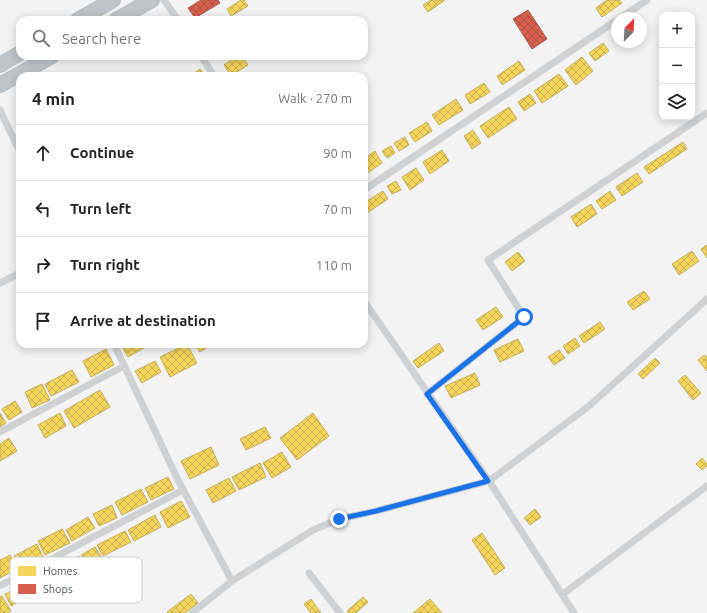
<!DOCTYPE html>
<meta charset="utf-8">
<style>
body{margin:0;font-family:Ubuntu,sans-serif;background:#f2f2f2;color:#222}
.controls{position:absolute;right:12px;top:12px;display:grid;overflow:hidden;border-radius:8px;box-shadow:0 2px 10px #0003}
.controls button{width:36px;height:36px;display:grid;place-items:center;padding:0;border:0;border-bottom:1px solid #e0e0e0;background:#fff;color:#222;font:20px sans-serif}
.compass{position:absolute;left:611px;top:12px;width:36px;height:36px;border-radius:50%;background:#fff;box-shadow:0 2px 10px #0003;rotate:24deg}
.stop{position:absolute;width:12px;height:12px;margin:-9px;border:3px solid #1a73e8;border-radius:50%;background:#fff}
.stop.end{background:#1a73e8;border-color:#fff;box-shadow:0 1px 4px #0008}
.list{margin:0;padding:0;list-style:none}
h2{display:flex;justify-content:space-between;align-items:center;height:52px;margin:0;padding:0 16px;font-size:17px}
h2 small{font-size:13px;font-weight:400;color:#767676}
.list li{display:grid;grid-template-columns:26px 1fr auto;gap:12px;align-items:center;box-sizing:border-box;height:56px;padding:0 16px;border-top:1px solid #e0e0e0}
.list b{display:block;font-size:15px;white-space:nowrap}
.list em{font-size:13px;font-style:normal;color:#767676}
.icon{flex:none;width:22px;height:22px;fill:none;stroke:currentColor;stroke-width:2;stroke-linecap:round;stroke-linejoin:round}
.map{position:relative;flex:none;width:707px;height:613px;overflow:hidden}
.search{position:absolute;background:#fff;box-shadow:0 2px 10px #0003;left:16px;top:16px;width:352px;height:44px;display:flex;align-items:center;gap:10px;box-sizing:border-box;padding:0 14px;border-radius:12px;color:#767676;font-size:15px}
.panel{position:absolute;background:#fff;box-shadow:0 2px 10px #0003;left:16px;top:72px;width:352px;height:276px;border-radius:12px}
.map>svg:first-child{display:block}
.homes{fill:url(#homes-cross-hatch);stroke:#c2af5e}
.shops{fill:url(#shops-cross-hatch);stroke:#ac5d53}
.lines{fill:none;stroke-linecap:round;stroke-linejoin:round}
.highway-casing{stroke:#b8bdc3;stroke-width:16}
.street{stroke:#cfd2d4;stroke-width:7}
.highway{stroke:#bfc4c9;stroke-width:14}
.route{stroke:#1a73e8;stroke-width:5}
.key{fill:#fff;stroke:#c8ccd0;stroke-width:1}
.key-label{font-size:11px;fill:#495562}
</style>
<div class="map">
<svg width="707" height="613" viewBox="0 0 707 613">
<defs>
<pattern id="homes-cross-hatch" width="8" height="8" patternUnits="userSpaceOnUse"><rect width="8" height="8" fill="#f6d55c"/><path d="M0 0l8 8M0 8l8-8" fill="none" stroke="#c9b04f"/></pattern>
<pattern id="shops-cross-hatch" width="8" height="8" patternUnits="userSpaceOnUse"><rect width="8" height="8" fill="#d6604d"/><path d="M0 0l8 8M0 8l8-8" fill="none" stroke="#b05243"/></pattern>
</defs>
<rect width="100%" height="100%" fill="#f4f3f3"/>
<!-- homes -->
<g class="homes">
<polygon points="241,0 244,0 248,6 231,16 227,9"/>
<polygon points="431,0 445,0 428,12 423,5"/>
<polygon points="607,0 619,0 622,3 602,17 596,8"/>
<polygon points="603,43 609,51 595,61 589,53"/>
<polygon points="237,56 242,56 248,65 231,76 224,65"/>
<polygon points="582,57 593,71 576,85 565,70"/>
<polygon points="519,61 525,70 502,85 497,76"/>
<polygon points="200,69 205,76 190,76"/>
<polygon points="559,74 568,86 542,103 534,91"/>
<polygon points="484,83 490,92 470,104 465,95"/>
<polygon points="530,94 536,103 524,111 518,102"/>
<polygon points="456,99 463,110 439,125 432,115"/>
<polygon points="509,107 517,119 488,138 480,126"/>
<polygon points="427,122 432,131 415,142 409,133"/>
<polygon points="473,130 481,143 472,149 464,136"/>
<polygon points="405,137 409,145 399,151 394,143"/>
<polygon points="683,142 687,149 649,174 644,167"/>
<polygon points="391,146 395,153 387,158 382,151"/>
<polygon points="442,150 449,161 430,174 423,162"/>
<polygon points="375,151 382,163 366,174 364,171 364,159"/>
<polygon points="416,168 424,180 410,190 402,177"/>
<polygon points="637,173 643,182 622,196 616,187"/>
<polygon points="396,181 401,190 392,194 387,186"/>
<polygon points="383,191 388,199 364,215 364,203"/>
<polygon points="610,191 616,200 602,209 596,201"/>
<polygon points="591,204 597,214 577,227 571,217"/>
<polygon points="707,245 707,258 701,249"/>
<polygon points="692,251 699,261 679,275 672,264"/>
<polygon points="518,252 525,261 512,271 505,262"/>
<polygon points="644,291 650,299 633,310 627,302"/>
<polygon points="496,307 503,317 483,330 476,320"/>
<polygon points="600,322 605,329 584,343 579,336"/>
<polygon points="575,338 580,346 568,354 563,346"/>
<polygon points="518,339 524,351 500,362 494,350"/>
<polygon points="439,343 444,351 418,368 413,361"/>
<polygon points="121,344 151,344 128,357"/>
<polygon points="187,344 197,363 170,377 160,357"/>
<polygon points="195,344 212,344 200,352"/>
<polygon points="106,349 114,365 91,377 83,361"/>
<polygon points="559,350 565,358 554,365 548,357"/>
<polygon points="704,355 707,357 707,371 698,360"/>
<polygon points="655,358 660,363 643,379 638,374"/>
<polygon points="155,361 161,372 142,383 135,371"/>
<polygon points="72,370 79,382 51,396 45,384"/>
<polygon points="475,373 480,385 451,398 445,386"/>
<polygon points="685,375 701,393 693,400 678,381"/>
<polygon points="42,384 50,400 32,408 25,392"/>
<polygon points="100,390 110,407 74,428 64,411"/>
<polygon points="15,401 22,412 9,420 2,409"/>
<polygon points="0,413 6,423 0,427"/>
<polygon points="60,413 66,426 45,438 38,425"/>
<polygon points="313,413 329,436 297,460 280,438"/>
<polygon points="265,427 271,438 246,450 240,439"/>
<polygon points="9,438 17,451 0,461 0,444"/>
<polygon points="211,447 219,465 190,479 181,461"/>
<polygon points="282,452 291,467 272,478 263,463"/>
<polygon points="702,458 707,464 707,466 702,470 696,464"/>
<polygon points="260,463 266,477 239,490 232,477"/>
<polygon points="168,477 174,489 151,500 145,488"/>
<polygon points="229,478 236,491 213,503 206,490"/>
<polygon points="141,489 148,502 122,515 115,502"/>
<polygon points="181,501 190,517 168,528 160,512"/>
<polygon points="112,505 117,518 99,526 93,514"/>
<polygon points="535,509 541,517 530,525 524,518"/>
<polygon points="155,515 161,527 134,541 128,530"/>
<polygon points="88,517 95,528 72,541 66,530"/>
<polygon points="62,529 70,543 45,555 38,541"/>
<polygon points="125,531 131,542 103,556 97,545"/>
<polygon points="482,533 505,568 495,575 472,540"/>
<polygon points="37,544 43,557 21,568 14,556"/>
<polygon points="95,547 103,560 89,569 81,555"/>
<polygon points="10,555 17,569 0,578 0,560"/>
<polygon points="79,556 86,568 64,581 57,569"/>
<polygon points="23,585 29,596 11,606 5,594"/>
<polygon points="191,594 198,603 185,613 168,613 167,612"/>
<polygon points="2,596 11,611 7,613 0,613 0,597"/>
<polygon points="363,597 368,602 356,613 349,613 347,611"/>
<polygon points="311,599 321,613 311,613 304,604"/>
<polygon points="430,599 442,613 413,613"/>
</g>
<!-- shops -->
<g class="shops">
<polygon points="201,0 218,0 220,3 195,18 188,8"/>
<polygon points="528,10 547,39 532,49 513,19"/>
</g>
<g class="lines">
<defs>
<g id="highway">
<polyline points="78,20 113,0"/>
<polyline points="116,20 152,0"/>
<polyline points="0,65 20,53"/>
<polyline points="0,85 52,56"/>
</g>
</defs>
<!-- highway casing -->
<use href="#highway" class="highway-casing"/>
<!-- street -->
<g class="street">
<polyline points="164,0 178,20"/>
<polyline points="620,18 647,0"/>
<polyline points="201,56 214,76"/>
<polyline points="0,110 20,152"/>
<polyline points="364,190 617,20"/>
<polyline points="0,283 20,273"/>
<polyline points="364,301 489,481 574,613"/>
<polyline points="114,344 178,480 232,581 192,613"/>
<polyline points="427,394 524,317 488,260 707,113"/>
<polyline points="0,432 124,366"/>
<polyline points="309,573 340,613"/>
<polyline points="232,581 313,530 339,519 376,511 489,481 589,406 707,299"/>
<polyline points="0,586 183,490"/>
<polyline points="563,594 707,486"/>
</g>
<!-- highway -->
<use href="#highway" class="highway"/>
</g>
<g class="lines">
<!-- route -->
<polyline class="route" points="339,519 376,511 488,481 427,394 524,317"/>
</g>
<!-- legend -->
<rect x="10" y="557" width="132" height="46" rx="6" class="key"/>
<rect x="18" y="566" width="18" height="10" fill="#f6d55c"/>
<rect x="18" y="584" width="18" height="10" fill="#d6604d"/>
<g class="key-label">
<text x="43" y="575">Homes</text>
<text x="43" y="593">Shops</text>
</g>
</svg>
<div class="controls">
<button>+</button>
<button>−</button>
<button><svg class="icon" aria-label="layers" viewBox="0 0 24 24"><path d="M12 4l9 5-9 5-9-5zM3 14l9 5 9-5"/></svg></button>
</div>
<svg class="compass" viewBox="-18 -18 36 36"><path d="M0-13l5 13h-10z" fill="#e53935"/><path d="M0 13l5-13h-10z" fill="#767676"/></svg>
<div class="stop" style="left:524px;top:317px"></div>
<div class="stop end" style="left:339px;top:519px"></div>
<div class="search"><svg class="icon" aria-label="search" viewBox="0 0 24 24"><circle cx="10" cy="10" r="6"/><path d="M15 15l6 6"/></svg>Search here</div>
<section class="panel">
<h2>4 min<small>Walk · 270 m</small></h2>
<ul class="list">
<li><svg class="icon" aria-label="ahead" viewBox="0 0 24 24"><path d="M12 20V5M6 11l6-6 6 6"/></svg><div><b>Continue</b></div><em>90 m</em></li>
<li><svg class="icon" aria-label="left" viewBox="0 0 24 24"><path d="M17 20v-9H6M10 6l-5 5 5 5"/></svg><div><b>Turn left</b></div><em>70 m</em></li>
<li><svg class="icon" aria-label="right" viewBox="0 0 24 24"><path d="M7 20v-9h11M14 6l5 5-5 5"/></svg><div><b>Turn right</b></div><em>110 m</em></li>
<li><svg class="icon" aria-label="arrive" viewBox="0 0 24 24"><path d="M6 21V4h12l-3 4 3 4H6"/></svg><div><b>Arrive at destination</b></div></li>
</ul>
</section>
</div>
